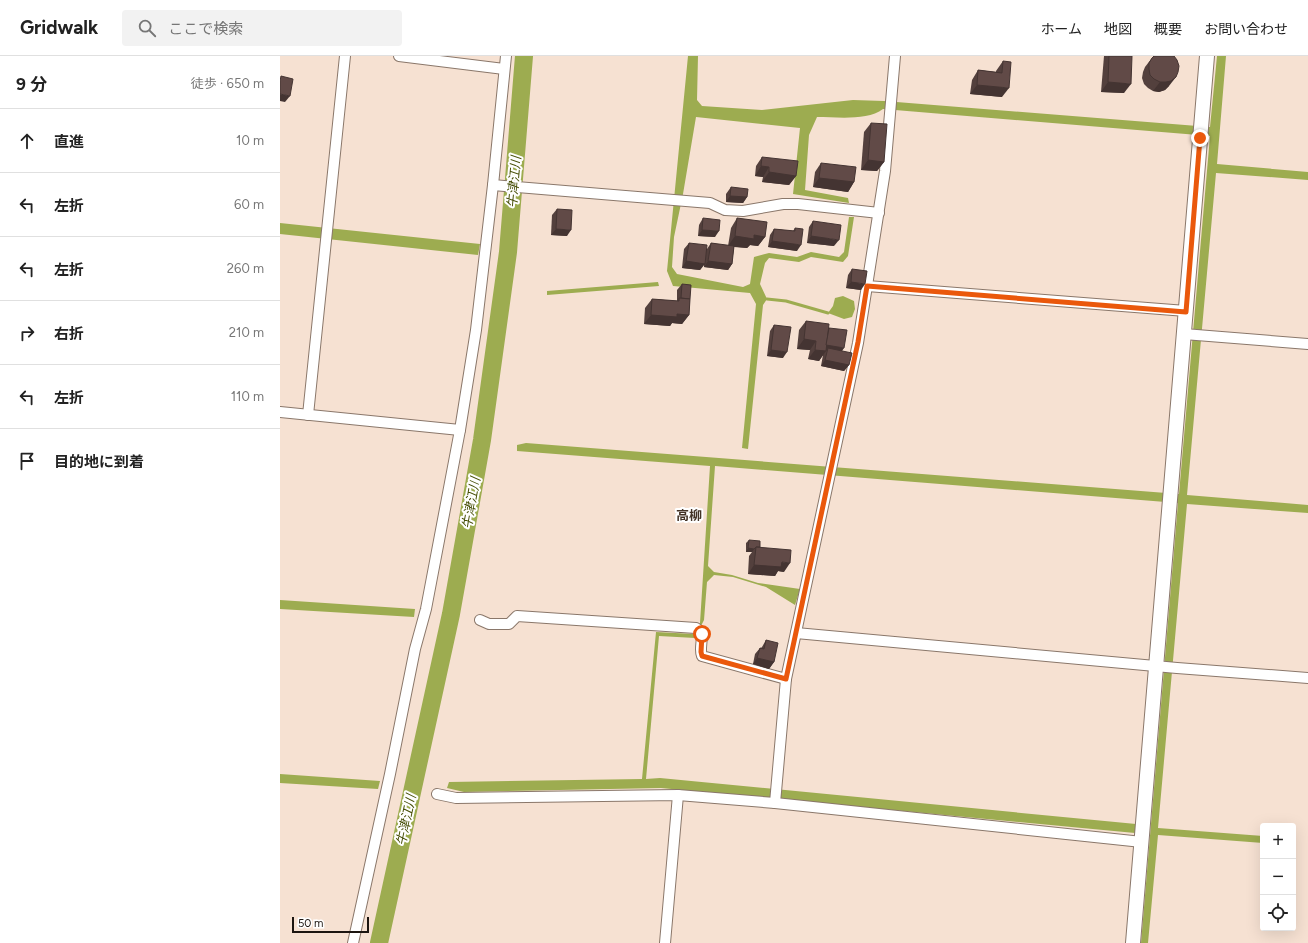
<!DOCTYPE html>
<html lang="ja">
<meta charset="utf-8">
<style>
body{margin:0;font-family:Figtree,"Noto Sans JP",sans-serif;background:#f2f2f2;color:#222}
.controls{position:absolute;right:12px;bottom:12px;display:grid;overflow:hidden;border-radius:4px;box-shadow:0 4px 16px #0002}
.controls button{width:36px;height:36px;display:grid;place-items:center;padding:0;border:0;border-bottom:1px solid #e0e0e0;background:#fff;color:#222;font:20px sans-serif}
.scale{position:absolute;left:12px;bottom:10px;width:77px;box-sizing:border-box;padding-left:4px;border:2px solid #1c1510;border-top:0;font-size:11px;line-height:14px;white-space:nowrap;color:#1c1510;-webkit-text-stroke:3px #fff;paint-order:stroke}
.stop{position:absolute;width:12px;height:12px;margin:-9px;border:3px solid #ea580c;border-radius:50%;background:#fff}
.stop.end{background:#ea580c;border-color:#fff;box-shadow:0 1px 4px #0008}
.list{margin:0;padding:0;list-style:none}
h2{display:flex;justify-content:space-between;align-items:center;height:52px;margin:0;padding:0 16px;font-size:17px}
h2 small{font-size:13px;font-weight:400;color:#767676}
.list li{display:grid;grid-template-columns:26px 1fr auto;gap:12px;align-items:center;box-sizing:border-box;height:64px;padding:0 16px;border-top:1px solid #e0e0e0}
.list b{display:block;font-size:15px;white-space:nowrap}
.list em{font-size:13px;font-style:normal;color:#767676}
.icon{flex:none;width:22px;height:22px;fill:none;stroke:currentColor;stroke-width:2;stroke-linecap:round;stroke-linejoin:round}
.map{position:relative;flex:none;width:1028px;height:887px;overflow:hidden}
header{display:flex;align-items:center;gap:24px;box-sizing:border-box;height:56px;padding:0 20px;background:#fff;border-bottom:1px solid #e0e0e0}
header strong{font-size:19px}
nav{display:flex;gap:22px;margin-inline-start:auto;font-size:14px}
.search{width:280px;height:36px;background:#f2f2f2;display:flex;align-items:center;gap:10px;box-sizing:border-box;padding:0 14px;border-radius:4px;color:#767676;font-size:15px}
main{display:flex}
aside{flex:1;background:#fff}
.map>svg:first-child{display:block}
.water{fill:#9dac50}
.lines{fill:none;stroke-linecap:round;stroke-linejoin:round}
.stream{stroke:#9dac50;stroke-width:3}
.river{stroke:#9dac50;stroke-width:18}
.street-casing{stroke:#8a776a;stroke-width:12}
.secondary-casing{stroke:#8a776a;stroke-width:16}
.street{stroke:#fff;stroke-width:10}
.secondary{stroke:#fff;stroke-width:14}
.wall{fill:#53403d}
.shaded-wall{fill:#443432}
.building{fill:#614a47;stroke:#443432}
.route{stroke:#ea580c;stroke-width:5}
.labels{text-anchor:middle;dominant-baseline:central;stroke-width:4;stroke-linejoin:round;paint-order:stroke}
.water-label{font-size:13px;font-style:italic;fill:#464e06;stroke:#fff}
.neighbourhood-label{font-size:13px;font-weight:bold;fill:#433327;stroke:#fff}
</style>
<header>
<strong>Gridwalk</strong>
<div class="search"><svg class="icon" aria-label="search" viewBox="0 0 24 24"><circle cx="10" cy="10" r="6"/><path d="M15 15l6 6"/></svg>ここで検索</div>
<nav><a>ホーム</a><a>地図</a><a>概要</a><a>お問い合わせ</a></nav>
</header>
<main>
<aside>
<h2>9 分<small>徒歩 · 650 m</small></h2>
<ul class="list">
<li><svg class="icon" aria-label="ahead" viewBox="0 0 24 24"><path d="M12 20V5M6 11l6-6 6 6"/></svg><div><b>直進</b></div><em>10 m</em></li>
<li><svg class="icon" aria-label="left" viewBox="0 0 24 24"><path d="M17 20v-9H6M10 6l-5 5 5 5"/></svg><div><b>左折</b></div><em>60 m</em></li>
<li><svg class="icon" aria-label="left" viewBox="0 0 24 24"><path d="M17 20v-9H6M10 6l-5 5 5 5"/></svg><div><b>左折</b></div><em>260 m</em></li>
<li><svg class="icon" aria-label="right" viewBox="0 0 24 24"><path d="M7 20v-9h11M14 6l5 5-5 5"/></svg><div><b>右折</b></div><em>210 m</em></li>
<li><svg class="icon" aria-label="left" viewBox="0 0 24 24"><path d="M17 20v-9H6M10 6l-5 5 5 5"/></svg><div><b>左折</b></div><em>110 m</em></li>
<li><svg class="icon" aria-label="arrive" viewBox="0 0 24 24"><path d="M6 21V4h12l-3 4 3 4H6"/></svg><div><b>目的地に到着</b></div></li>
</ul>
</aside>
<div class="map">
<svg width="1028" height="887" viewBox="0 0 1028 887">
<rect width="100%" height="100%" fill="#f6e1d2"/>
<!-- water -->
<g class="water">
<path d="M408 0H418L417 44 422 50 482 54 573 44 604 45 930 71 937 0H946L937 108 1028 116V124L936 117 907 439 1028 449V457L907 448 878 772 983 780V787L878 779 868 887H861L898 447 435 410 428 510 434 516 452 519 478 527 520 533 515 549 486 531 453 521 434 519 427 526 424 564 415 582 379 580 366 723 380 722 856 768 855 777 381 732 184 736 167 732 169 726 362 723 376 576 414 578 420 567 430 410 237 395V389L246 387 899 438 930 80 603 53C587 65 557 61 537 61L529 79 525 134 568 142 569 147 513 138 520 72 416 61 403 138 394 181 392 211 397 218 463 231 470 228 474 201 489 197 517 201 531 196 559 201 564 196 569 161H574L568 200 563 206 531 201 519 206 489 202 485 207 480 228 487 243 483 249 468 393 462 392 476 248 470 237 393 230 387 215Z"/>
<polygon points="0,167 200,188 198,199 0,178"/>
<polygon points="378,226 379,230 267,239 267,235"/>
<polygon points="563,240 574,245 575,253 572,261 564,263 548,257 553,250 555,242"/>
<polygon points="0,544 135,553 134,561 0,553"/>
<polygon points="0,718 100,725 98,733 0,727"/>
</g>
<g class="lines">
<!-- stream -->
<polyline class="stream" points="487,243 506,245 548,257"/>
<!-- river -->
<polyline class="river" points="99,887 171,558 202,384 228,196 244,0"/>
<defs>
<g id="street">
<polyline points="119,0 224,13"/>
<polyline points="213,129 430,147 445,154 463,155 503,148 518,148 599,157"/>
<polyline points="587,230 906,255"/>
<polyline points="904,278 1028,288"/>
<polyline points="0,356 180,374"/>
<polyline points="28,359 65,0"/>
<path d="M200 564 209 568H229L237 560 416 572C427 579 418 590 422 600L506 623"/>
<polyline points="516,577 897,612 1028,622"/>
<polyline points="157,738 176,742 398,739 495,747 862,786"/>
<polyline points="495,747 506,623 578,287 605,115 615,0"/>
<polyline points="73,887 110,718 135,593 146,553 180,374 196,274 213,129 226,0"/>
<polyline points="385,887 398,739"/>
</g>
<polyline id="secondary" points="853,887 927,0"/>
</defs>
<!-- street casing -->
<use href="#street" class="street-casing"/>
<!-- secondary casing -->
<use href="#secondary" class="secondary-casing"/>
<!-- street -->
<use href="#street" class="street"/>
<!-- secondary -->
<use href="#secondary" class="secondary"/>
</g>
<!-- wall -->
<g class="wall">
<polygon points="824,0 852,0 844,37 821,36"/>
<polygon points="872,2 889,30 885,34 879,36 873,35 868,32 864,28 862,22 863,16 865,11"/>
<polygon points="723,5 722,41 690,38 692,24 698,14 716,16 716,15"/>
<polygon points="591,67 604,106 597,115 581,114 584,76"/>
<polygon points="482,101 516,120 509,129 482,126 483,121 475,120 476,110"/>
<polygon points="541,107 574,126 568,136 533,131 535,116"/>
<polygon points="451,131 467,141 463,147 446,146 446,138"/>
<polygon points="277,153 287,180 271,179 272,159"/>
<polygon points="423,162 435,181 418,180 419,169"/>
<polygon points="457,162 485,181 478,190 470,189 467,192 454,191 452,208 448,214 424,211 424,208 420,214 402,212 404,193 409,187 427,193 431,187 448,190 451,172"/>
<polygon points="533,165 554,190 527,187 529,171"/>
<polygon points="515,172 517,195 488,191 490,179 494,173 513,175"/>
<polygon points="572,213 581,234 566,232 568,219"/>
<polygon points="402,228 410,243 410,244 409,259 402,268 392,267 390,270 364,268 365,252 372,243 397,245 397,234"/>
<polygon points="526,265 549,272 562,295 569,309 564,315 541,310 543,299 539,305 528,303 530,294 517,293 519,274"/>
<polygon points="494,269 503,302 487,300 490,275"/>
<polygon points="469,484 480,491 504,516 498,515 495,520 468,518 469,500 472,496 466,496 466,487"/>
<polygon points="486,584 494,606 489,613 473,608 475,598 480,592 481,592 482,591"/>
</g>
<!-- shaded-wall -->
<g class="shaded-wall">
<polygon points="896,21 889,30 885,34 879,36 873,35 880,26"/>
<polygon points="828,26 851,28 844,37 821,36"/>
<polygon points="697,29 729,32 722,41 690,38"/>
<polygon points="0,38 10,40 5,46 0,45"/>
<polygon points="588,104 604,106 597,115 581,114"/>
<polygon points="481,110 489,111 483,121 475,120"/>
<polygon points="489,116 516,120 509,129 482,126"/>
<polygon points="539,122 574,126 568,136 533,131"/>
<polygon points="450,140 467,141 463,147 446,146"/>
<polygon points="276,173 291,174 287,180 271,179"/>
<polygon points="422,174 439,175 435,181 418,180"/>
<polygon points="474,179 485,181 478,190 470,189 467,192 448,190 455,180"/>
<polygon points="531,180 559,184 554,190 527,187"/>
<polygon points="492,185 521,189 517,195 488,191"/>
<polygon points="406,205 425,208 420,214 402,212"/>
<polygon points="428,205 452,208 448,214 424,211"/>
<polygon points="571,226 585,228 581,234 566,232"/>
<polygon points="397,258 409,259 402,268 392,267 390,270 364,268 371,259"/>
<polygon points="524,283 536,285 530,294 517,293"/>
<polygon points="546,289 564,292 560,298 548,292 539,305 528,303 535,294"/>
<polygon points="491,294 507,296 503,302 487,300"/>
<polygon points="545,304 569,309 564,315 541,310"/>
<polygon points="468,492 474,493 472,496 466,496"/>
<polygon points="502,506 510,507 504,516 498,515 495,520 468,518 474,509"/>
<polygon points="477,602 494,606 489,613 473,608"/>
</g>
<!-- building -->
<g class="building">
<polygon points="829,0 852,0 851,28 828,26"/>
<polygon points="874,0 894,0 897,4 899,10 898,16 896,21 891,25 886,26 880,26 874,23 870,19 869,13 869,7 872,2"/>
<polygon points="723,5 731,6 729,32 697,29 698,14 722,17"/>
<polygon points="1,20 13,23 10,40 0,38 0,25"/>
<polygon points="591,67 607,68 604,106 588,104"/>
<polygon points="482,101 518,105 516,120 489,116 489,111 481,110"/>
<polygon points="541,107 576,111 574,126 539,122"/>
<polygon points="451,131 468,133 467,141 450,140"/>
<polygon points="277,153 292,154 291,174 276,173"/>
<polygon points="423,162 440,164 439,175 422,174"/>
<polygon points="457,162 487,166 485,181 474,179 474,183 455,180"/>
<polygon points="533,165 561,169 559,184 531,180"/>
<polygon points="515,172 523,173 521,189 492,185 494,173 515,175"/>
<polygon points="409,187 427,189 425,208 406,205"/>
<polygon points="431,187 454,190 452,208 428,205"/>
<polygon points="572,213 587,215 585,228 571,226"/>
<polygon points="402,228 411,229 410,243 401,242"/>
<polygon points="399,242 410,243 409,259 397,258 397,261 371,259 372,243 399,245"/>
<polygon points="526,265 549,268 546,295 535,294 536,285 524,283"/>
<polygon points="494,269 511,271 507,296 491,294"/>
<polygon points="549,272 567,274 564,292 546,289"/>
<polygon points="548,292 572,297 569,309 545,304"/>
<polygon points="469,484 480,485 480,491 476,491 474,493 468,492"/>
<polygon points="476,491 511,494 510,507 502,506 501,511 474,509"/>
<polygon points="486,584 498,587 494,606 477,602 480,592 484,593"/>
</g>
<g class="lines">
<!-- route -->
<polyline class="route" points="422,578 421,596 422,600 506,623 578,286 587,230 906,256 920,82"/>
</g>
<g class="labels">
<!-- water labels -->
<g class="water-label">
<text transform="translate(234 126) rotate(-85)">牛津江川</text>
<text transform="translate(191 447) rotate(-80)">牛津江川</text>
<text transform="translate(126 764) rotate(-78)">牛津江川</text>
</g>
<!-- neighbourhood labels -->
<g class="neighbourhood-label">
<text x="409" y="459">高柳</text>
</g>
</g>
</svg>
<div class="controls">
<button>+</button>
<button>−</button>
<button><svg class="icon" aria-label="locate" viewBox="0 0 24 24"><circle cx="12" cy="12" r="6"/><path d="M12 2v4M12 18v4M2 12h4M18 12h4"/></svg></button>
</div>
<div class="scale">50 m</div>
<div class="stop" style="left:422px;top:578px"></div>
<div class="stop end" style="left:920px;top:82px"></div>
</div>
</main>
